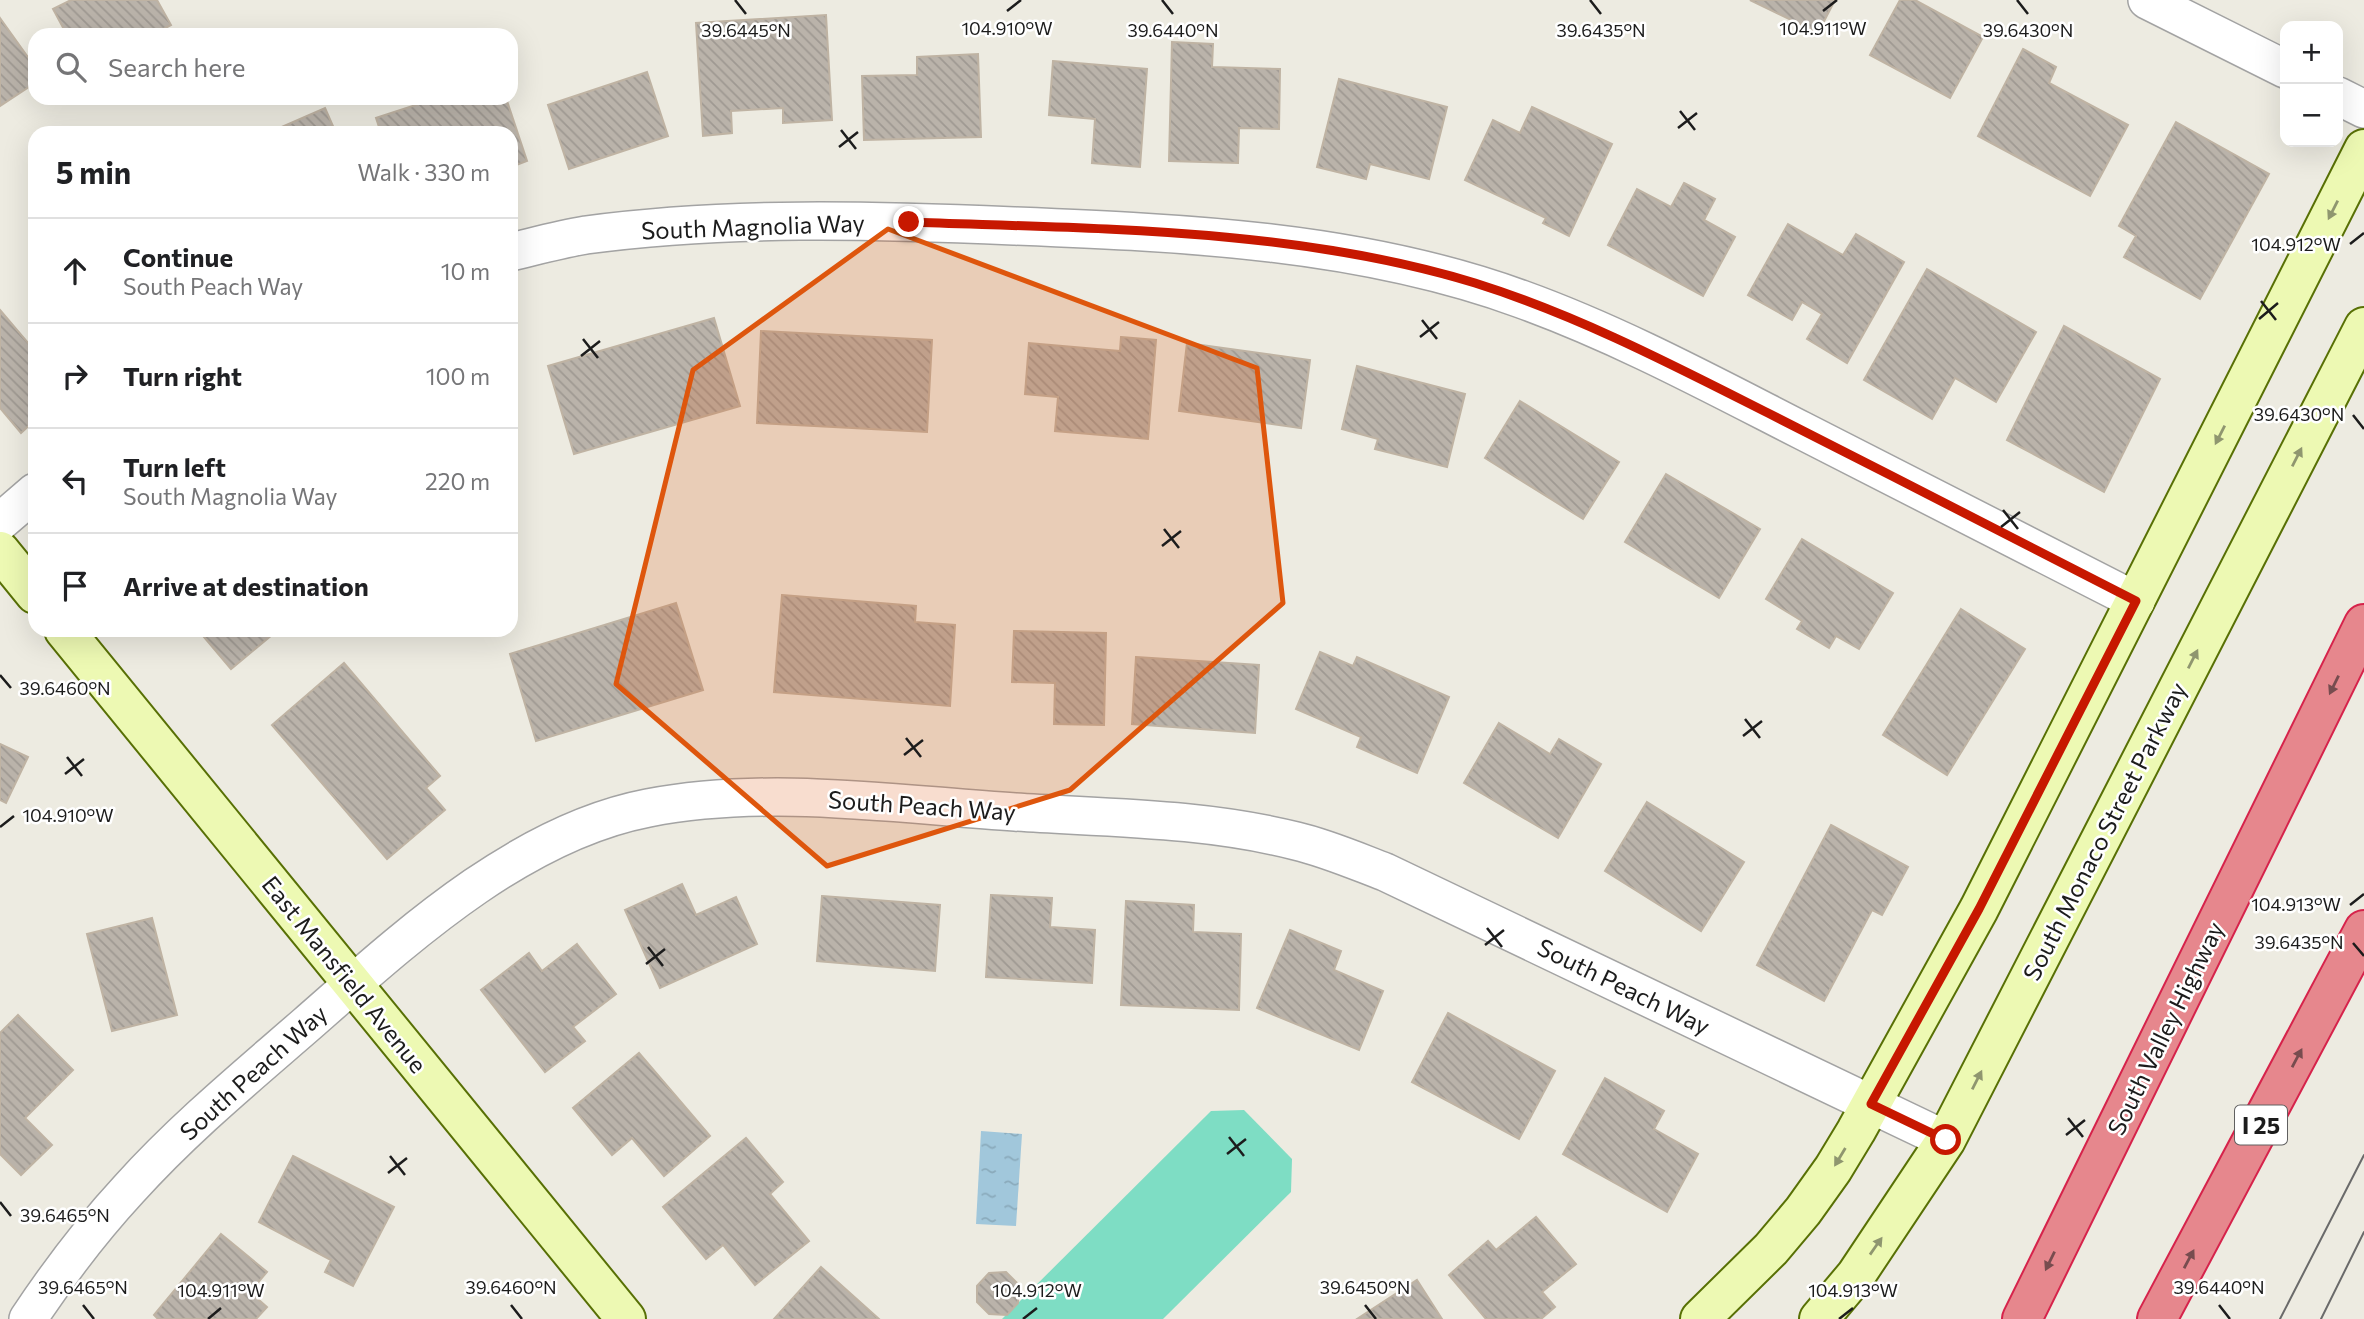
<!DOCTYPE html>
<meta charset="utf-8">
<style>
body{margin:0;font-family:Commissioner,sans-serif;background:#f6f6f6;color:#202124}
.controls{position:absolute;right:21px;top:21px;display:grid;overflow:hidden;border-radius:14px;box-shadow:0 7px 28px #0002}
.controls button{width:63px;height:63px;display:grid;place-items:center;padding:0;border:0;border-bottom:2px solid #e0e0e0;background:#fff;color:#202124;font:35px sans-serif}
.stop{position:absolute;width:21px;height:21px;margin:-16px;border:5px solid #c71800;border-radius:50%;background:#fff}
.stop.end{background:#c71800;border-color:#fff;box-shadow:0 2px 7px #0008}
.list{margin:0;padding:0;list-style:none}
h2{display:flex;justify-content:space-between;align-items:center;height:91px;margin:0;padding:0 28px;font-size:30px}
h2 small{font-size:23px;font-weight:400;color:#757577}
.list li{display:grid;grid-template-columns:46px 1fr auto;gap:21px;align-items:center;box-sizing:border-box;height:105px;padding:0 28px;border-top:2px solid #e0e0e0}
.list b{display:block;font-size:26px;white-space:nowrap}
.list p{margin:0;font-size:23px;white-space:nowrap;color:#757577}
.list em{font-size:23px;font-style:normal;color:#757577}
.icon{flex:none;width:38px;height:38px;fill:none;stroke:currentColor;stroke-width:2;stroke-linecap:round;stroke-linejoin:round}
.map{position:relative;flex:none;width:2364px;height:1319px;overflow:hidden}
.search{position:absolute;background:#fff;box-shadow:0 7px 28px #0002;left:28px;top:28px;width:490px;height:77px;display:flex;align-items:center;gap:18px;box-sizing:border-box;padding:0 24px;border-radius:21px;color:#757577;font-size:26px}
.panel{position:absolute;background:#fff;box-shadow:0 7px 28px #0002;left:28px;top:126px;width:490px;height:511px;border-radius:21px}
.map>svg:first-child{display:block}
.pitch{fill:#7eddc4}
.water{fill:url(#water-ripples)}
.building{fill:url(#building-back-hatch);stroke:#bfb3a3;stroke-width:2}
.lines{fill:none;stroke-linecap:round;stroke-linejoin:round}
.street-casing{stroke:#a3a3a3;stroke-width:40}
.secondary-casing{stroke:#587005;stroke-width:42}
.highway-casing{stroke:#d6234b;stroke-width:42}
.street{stroke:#fff;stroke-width:37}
.secondary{stroke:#edf9b3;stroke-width:38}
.highway{stroke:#e6878d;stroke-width:38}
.tram{stroke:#6a6a6a;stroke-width:2}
.oneway{fill:#8f966f}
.oneway2{fill:#774c4f}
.route{stroke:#c71800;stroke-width:9}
.marked{fill:#de560d;fill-opacity:0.2;stroke:#de560d;stroke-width:5;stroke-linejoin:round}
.ticks{fill:none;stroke:#1c1c1c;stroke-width:2.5}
.labels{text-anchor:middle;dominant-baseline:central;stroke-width:5;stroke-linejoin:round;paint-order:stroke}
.shield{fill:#fff;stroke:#606060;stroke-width:2}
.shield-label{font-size:23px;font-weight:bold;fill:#1c1c1c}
.street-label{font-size:24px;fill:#1c1c1c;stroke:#fff}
.ticks-label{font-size:18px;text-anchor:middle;fill:#1c1c1c;stroke:#fff;stroke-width:5;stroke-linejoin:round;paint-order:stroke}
</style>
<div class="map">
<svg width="2364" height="1319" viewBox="0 0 2364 1319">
<defs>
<pattern id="water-ripples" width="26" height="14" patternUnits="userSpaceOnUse" patternTransform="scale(1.75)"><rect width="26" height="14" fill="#a1c7db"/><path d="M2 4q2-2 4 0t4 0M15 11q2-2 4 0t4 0" fill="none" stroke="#8aaabb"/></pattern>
<pattern id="building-back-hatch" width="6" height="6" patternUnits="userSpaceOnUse" patternTransform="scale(1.75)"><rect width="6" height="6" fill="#bab3aa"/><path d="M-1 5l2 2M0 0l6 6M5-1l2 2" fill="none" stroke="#9f9992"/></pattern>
</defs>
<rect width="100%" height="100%" fill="#edebe1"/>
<!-- pitch -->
<polygon class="pitch" points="1244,1110 1292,1159 1291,1192 1163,1319 1002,1319 1211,1111"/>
<!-- water -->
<polygon class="water" points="981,1131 1022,1134 1016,1226 976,1224"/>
<!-- building -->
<g class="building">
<polygon points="71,0 157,0 171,25 152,35 67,35 53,9"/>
<polygon points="1750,0 1835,0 1818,33"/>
<polygon points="1900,0 1915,0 1983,37 1950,98 1870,55"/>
<polygon points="826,15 832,120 783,123 783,108 731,111 732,133 703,136 696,23"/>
<polygon points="0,18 35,67 35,83 0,106"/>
<polygon points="1172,42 1213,44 1212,67 1280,69 1279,129 1239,128 1238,163 1169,161"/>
<polygon points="2023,49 2056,67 2049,83 2128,125 2090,196 1978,136"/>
<polygon points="978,54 981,137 864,140 862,76 917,75 917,57"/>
<polygon points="1053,61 1147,69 1140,167 1092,163 1095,119 1049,115"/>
<polygon points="647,72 668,136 569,169 548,105"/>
<polygon points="1339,79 1447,107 1429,179 1370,164 1366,179 1317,167"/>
<polygon points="437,98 506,98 527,161 511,167 511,133 381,133 376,118"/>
<polygon points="1532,107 1612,144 1569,236 1543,223 1546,218 1465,180 1493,120 1520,133"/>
<polygon points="325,108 336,133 268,133"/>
<polygon points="2176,122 2269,174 2200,299 2124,257 2136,236 2119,226"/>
<polygon points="1684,183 1715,199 1704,220 1735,237 1703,296 1608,245 1637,189 1671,207"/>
<polygon points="1788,224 1843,255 1856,234 1904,262 1847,363 1807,339 1822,314 1802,302 1792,320 1748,295"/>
<polygon points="1927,269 2036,332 1996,402 1955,378 1932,419 1864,380"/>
<polygon points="0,310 35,351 35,420 21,433 0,408"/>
<polygon points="714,318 740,406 574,454 548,366"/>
<polygon points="2064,326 2160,379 2104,492 2007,440"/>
<polygon points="761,331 932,340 927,432 757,423"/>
<polygon points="1121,337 1156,340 1148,439 1055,431 1058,397 1025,394 1029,343 1120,351"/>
<polygon points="1187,343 1310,360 1301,428 1179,411"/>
<polygon points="1357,366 1465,394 1447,467 1375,449 1378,439 1342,429"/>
<polygon points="1520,401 1619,462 1583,519 1485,458"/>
<polygon points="1666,474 1760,529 1719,598 1625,542"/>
<polygon points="1802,539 1893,593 1859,649 1836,636 1829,648 1797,629 1802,621 1766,599"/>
<polygon points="782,595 916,606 915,622 955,625 950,706 774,692"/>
<polygon points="676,603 703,690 536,741 510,654"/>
<polygon points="1961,609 2025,649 1947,775 1883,735"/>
<polygon points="198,630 278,630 231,669"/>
<polygon points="1014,631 1106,633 1104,725 1054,724 1055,683 1012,682"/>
<polygon points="1320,652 1353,666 1357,657 1449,697 1417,773 1357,747 1361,737 1296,709"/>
<polygon points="1136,657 1259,665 1255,733 1132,724"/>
<polygon points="344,663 440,776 426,788 445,810 387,859 272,725"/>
<polygon points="1499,723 1550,754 1559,739 1601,764 1558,838 1464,783"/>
<polygon points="0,744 28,757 6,803 0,800"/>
<polygon points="1647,802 1744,862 1701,931 1605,871"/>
<polygon points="1831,825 1908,867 1882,915 1872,910 1824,1001 1757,965"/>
<polygon points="682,884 696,915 736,897 757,944 660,988 625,910"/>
<polygon points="991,895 1052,898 1050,927 1095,930 1092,983 986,977"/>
<polygon points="822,896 940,905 935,971 817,961"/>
<polygon points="1126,901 1194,905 1193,932 1241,934 1239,1010 1121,1005"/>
<polygon points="152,918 177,1015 112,1031 87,934"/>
<polygon points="1290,930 1341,951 1334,970 1383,991 1359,1050 1257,1008"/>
<polygon points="577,944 616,994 573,1027 585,1041 545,1072 481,990 529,953 542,971"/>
<polygon points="1448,1013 1555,1071 1519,1139 1412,1082"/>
<polygon points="18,1015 73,1070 25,1118 52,1145 21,1175 0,1154 0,1033"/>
<polygon points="639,1053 710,1136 664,1176 632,1138 612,1155 573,1108"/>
<polygon points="1605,1078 1664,1111 1654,1129 1698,1154 1667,1212 1563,1154"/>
<polygon points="746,1138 783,1182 770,1194 809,1241 755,1285 723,1245 706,1259 663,1207"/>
<polygon points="293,1156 394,1207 353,1286 325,1272 331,1260 259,1222"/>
<polygon points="1536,1217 1576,1264 1542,1292 1555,1307 1541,1319 1486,1319 1449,1275 1488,1241 1496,1250"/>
<polygon points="221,1234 267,1272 250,1292 267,1307 256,1319 158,1319 154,1315"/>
<polygon points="821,1267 879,1319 774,1319"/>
<polygon points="1006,1272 1019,1285 1018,1303 1007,1315 989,1314 977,1302 977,1286 989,1273"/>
<polygon points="1417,1280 1442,1319 1357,1319"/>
</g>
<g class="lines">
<defs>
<g id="street">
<polyline points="2147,0 2285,69"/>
<polyline points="2338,96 2364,109"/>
<path d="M511 252C536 246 561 239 586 235 728 216 872 220 1014 226 1185 233 1359 240 1521 299 1618 334 1709 383 1801 430 1913 487 2025 544 2136 601"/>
<polyline points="0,522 35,492"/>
<path d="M28 1319C58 1274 92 1229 129 1189 183 1129 246 1077 307 1024 404 939 518 833 648 808 768 785 894 804 1015 812 1109 818 1205 818 1296 841 1326 848 1356 861 1385 872L1946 1140"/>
</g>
<g id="secondary">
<polyline points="0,551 35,594"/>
<polyline points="64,630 626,1319"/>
<polyline points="1700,1319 1771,1249 1803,1211 1833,1169 1856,1131 1979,909 2364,149"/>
<polyline points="1819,1319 1856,1275 1946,1140 2364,327"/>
</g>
<g id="highway">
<polyline points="2022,1319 2364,624"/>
<polyline points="2157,1319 2364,930"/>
</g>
</defs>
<!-- street casing -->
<use href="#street" class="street-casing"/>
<!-- secondary casing -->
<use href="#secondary" class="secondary-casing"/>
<!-- highway casing -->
<use href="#highway" class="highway-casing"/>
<!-- street -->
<use href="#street" class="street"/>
<!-- secondary -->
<use href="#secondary" class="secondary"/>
<!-- highway -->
<use href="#highway" class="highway"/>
<!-- tram -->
<g class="tram">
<polyline points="2280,1319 2364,1155"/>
<polyline points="2321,1319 2364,1232"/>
</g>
</g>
<!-- one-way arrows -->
<defs><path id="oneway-solid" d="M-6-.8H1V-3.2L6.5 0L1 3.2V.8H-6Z" transform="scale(1.75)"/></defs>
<g class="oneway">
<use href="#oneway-solid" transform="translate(2333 210) rotate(117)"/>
<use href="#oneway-solid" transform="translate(2220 435) rotate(117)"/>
<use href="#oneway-solid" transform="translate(2297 457) rotate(-63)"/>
<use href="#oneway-solid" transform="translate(2193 659) rotate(-63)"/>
<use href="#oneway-solid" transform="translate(1977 1080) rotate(-63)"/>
<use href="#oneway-solid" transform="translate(1840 1157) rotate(121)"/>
<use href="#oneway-solid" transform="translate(1876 1246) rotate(-55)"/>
</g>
<g class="oneway2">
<use href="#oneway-solid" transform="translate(2334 685) rotate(116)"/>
<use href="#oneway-solid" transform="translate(2297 1058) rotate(-62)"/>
<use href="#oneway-solid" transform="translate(2189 1259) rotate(-62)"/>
<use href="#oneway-solid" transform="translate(2050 1261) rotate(116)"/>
</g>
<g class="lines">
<!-- route -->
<path class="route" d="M909 222C1095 229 1296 228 1475 283 1577 315 1673 365 1768 413 1891 475 2014 539 2136 601L1979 909 1871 1104 1946 1140"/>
</g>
<!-- marked area -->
<path class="marked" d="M888 229 1257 368 1283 603 1070 790 827 866 616 684 693 370Z"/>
<!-- ticks -->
<path class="ticks" d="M735 0 746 14M1162 0 1173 14M1590 0 1601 14M2017 0 2028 14M1007 11 1021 0M1823 11 1837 0M1680 111 1695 130M1678 128 1697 113M841 130 856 149M839 147 858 132M2350 244 2364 233M2261 301 2276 320M2259 319 2278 303M1422 320 1437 339M1420 337 1439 322M583 339 598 358M581 356 600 341M2353 415 2364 429M2003 510 2018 529M2001 527 2020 512M1164 529 1179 548M1162 546 1181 531M0 675 11 688M1745 719 1760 738M1743 736 1762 721M906 738 921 757M904 755 923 740M67 757 82 776M65 774 84 759M0 827 14 816M2350 905 2364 894M1487 928 1502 947M2353 943 2364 956M1485 945 1504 930M648 947 663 966M646 964 665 949M2068 1118 2083 1137M2066 1135 2085 1120M1229 1137 1244 1156M1227 1154 1246 1139M390 1156 405 1175M388 1173 407 1158M0 1202 11 1216M83 1305 94 1319M511 1305 522 1319M1365 1305 1376 1319M2219 1305 2230 1319M208 1319 221 1308M1023 1319 1037 1308M1839 1319 1853 1308"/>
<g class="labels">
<!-- shield labels -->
<rect class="shield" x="2235" y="1105.5" width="52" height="39" rx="5"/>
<g class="shield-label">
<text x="2261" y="1125">I 25</text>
</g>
<!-- street labels -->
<g class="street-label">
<text transform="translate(753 226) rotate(-2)">South Magnolia Way</text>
<text transform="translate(922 805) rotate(4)">South Peach Way</text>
<text transform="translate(2104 831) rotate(-63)">South Monaco Street Parkway</text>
<text transform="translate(345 974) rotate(51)">East Mansfield Avenue</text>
<text transform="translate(1624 986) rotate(26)">South Peach Way</text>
<text transform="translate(2165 1028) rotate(-64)">South Valley Highway</text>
<text transform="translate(253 1072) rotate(-42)">South Peach Way</text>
</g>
</g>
<g class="ticks-label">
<text x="1007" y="35">104.910°W</text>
<text x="1823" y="35">104.911°W</text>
<text x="746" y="37">39.6445°N</text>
<text x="1173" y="37">39.6440°N</text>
<text x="1601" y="37">39.6435°N</text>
<text x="2028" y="37">39.6430°N</text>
<text x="2296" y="251">104.912°W</text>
<text x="2299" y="421">39.6430°N</text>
<text x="65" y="695">39.6460°N</text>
<text x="68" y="822">104.910°W</text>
<text x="2296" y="911">104.913°W</text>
<text x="2299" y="949">39.6435°N</text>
<text x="65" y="1222">39.6465°N</text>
<text x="83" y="1294">39.6465°N</text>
<text x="511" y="1294">39.6460°N</text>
<text x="1365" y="1294">39.6450°N</text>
<text x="2219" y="1294">39.6440°N</text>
<text x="221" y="1297">104.911°W</text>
<text x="1037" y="1297">104.912°W</text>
<text x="1853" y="1297">104.913°W</text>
</g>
</svg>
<div class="controls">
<button>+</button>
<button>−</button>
</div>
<div class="stop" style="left:1946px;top:1140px"></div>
<div class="stop end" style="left:909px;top:222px"></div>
<div class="search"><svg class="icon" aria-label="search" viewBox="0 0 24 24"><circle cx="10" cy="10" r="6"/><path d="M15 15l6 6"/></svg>Search here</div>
<section class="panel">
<h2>5 min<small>Walk · 330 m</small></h2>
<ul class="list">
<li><svg class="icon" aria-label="ahead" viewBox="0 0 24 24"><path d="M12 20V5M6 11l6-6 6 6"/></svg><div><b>Continue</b><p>South Peach Way</p></div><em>10 m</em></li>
<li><svg class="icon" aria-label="right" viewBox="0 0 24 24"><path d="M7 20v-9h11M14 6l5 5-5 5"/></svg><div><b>Turn right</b></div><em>100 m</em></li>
<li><svg class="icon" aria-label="left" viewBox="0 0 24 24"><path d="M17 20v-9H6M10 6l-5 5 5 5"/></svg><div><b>Turn left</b><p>South Magnolia Way</p></div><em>220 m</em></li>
<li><svg class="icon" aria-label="arrive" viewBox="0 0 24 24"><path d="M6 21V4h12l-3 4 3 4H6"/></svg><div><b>Arrive at destination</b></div></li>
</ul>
</section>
</div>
